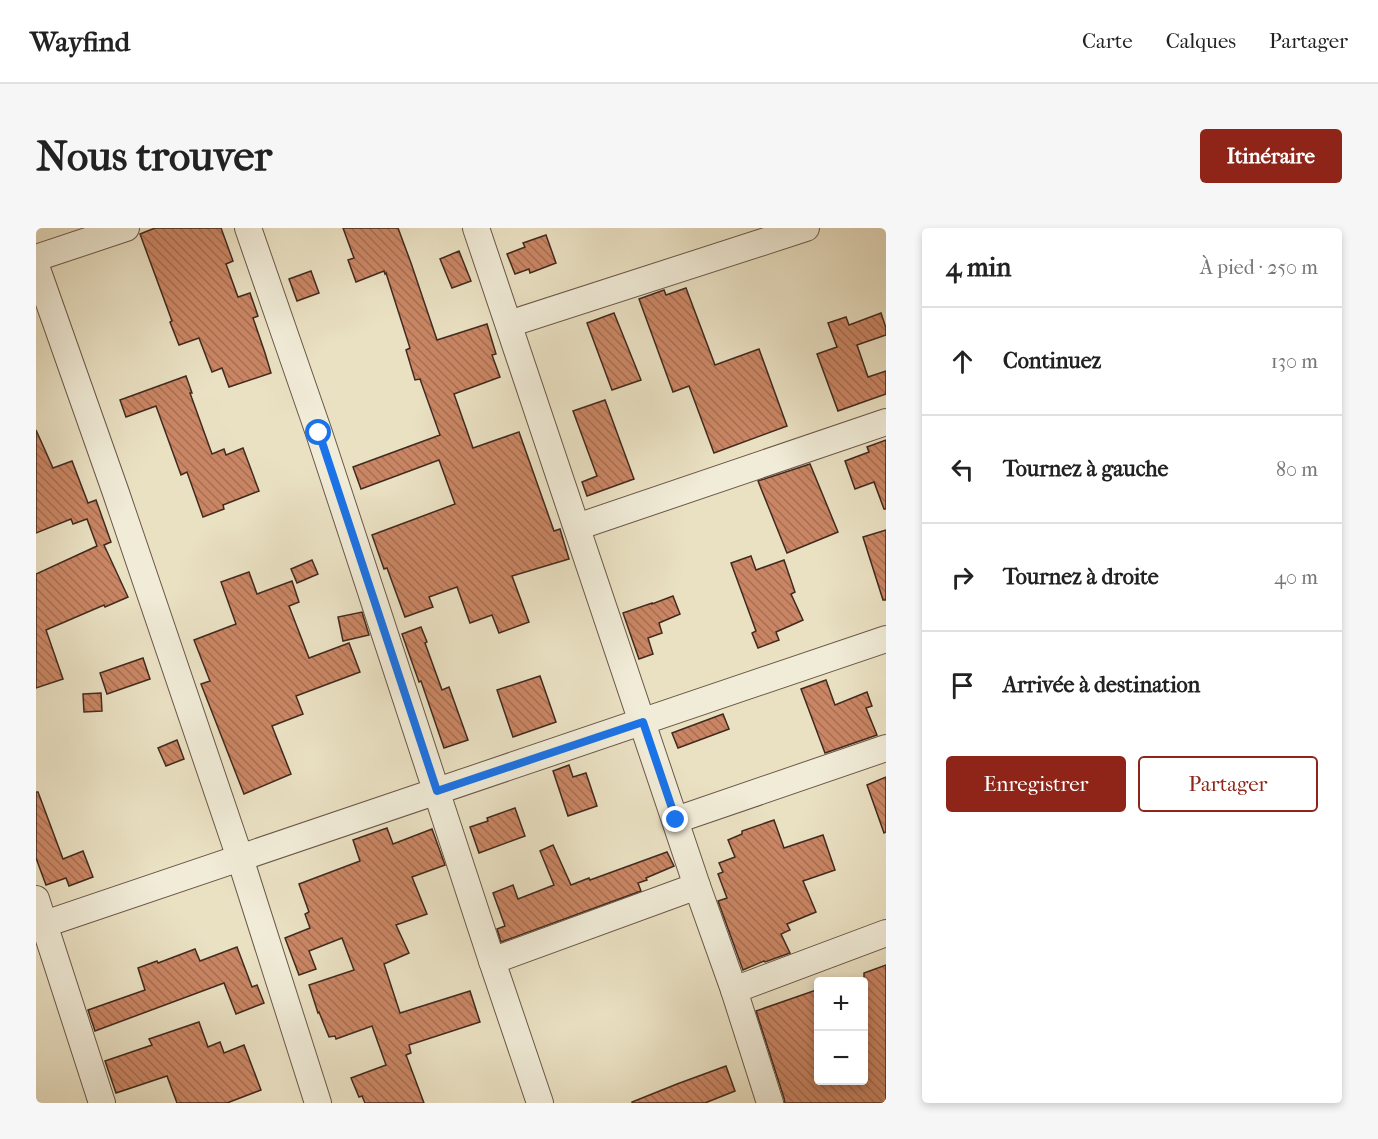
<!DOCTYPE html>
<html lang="fr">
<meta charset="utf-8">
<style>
body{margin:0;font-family:"IM FELL French Canon",serif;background:#f6f6f6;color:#222}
.controls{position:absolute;right:18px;bottom:18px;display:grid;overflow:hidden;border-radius:6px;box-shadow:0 3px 9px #0003}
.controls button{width:54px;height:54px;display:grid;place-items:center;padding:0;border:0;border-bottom:2px solid #e0e0e0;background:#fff;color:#222;font:30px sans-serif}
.stop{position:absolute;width:18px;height:18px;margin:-14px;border:4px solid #1a73e8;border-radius:50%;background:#fff}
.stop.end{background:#1a73e8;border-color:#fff;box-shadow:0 2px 6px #0008}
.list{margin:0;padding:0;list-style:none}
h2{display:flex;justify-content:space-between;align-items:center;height:78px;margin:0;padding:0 24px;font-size:26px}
h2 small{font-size:20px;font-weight:400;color:#767676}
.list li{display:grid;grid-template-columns:39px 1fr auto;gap:18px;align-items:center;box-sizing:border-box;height:108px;padding:0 24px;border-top:2px solid #e0e0e0}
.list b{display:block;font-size:22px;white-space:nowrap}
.list em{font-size:20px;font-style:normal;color:#767676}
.actions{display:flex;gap:12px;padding:18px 24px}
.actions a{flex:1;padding:14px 0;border:2px solid #8f2418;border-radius:6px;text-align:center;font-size:21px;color:#8f2418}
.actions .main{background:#8f2418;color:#fff}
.icon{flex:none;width:33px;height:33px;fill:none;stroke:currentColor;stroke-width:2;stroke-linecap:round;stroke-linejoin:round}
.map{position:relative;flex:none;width:850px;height:875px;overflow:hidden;border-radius:6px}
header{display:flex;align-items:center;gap:36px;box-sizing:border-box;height:84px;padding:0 30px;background:#fff;border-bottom:2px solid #e0e0e0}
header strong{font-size:28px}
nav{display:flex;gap:33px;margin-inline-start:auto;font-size:21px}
.intro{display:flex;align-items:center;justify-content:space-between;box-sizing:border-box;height:144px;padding:0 36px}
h1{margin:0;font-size:42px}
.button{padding:15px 27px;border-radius:6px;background:#8f2418;color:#fff;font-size:21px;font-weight:700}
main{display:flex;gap:36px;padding:0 36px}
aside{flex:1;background:#fff;border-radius:6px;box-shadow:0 3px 9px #0003}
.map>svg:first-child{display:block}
.building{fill:url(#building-back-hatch);stroke:#412a1f;stroke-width:1.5}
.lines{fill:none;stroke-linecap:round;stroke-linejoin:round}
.minor-casing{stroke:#6b5848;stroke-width:28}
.minor{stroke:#f1ecd8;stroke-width:26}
.route{stroke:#1a73e8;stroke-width:8}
</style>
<header>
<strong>Wayfind</strong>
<nav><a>Carte</a><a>Calques</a><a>Partager</a></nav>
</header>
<div class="intro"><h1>Nous trouver</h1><a class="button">Itinéraire</a></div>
<main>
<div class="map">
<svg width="850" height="875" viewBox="0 0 850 875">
<defs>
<pattern id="building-back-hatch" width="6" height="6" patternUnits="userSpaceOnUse" patternTransform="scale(1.5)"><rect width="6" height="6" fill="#ca8664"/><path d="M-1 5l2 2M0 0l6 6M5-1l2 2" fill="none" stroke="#a66e52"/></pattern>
</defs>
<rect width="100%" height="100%" fill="#eae1c3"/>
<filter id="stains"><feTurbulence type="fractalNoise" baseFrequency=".00333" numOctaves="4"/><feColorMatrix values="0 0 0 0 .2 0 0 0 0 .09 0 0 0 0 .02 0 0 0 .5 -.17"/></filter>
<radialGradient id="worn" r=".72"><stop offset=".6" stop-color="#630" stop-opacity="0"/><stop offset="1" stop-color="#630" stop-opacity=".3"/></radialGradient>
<!-- building -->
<g class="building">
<polygon points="119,0 185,0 197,33 190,36 202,69 214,65 222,88 217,90 229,125 235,145 193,159 186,140 176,144 163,110 143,117 134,94 136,93 104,6"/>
<polygon points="307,0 362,0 375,35 401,112 451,96 460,126 456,127 464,149 418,166 437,220 483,204 518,303 524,301 533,331 476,348 493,394 463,405 456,387 434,395 421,359 393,369 397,379 369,389 351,340 348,341 336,307 419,276 403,232 325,261 317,239 404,207 384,151 379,152 370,122 374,120 350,45 349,46 348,43 320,54 312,32 318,30"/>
<polygon points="510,7 520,35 494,45 493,41 479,46 471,26 489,19 487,15"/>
<polygon points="423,23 435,53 416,60 404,31"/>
<polygon points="275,43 283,65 261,73 253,51"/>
<polygon points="650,60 679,137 723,121 751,198 678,225 653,158 637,164 603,71 628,62 630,67"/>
<polygon points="578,85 605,152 576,162 551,95"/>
<polygon points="845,85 850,100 850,107 821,117 832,149 850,143 850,166 802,183 781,126 801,119 792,95 810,89 813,97"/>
<polygon points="150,148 156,165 154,165 176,226 188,221 190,227 207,220 223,263 187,277 188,281 167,289 151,244 145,247 120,178 90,189 84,172"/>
<polygon points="569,172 598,251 551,268 546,254 561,248 537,183"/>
<polygon points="0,202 17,240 36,233 52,275 60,272 75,314 68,317 92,369 69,379 68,377 10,402 27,451 0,460 0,346 61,318 51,291 37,296 35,291 0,305"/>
<polygon points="850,212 850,281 848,281 838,254 819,261 809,233 833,224 831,219"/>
<polygon points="774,236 802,304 751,325 722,253"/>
<polygon points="850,302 850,372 847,372 827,309"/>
<polygon points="715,328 720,342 748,332 759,364 755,366 767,392 740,404 743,412 722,420 716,405 720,403 695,335"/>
<polygon points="276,332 282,346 261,355 255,341"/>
<polygon points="213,344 221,366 256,353 263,374 253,378 273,430 313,415 324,444 260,468 267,486 236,498 255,546 208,566 165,456 174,453 158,412 200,396 185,354"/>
<polygon points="637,368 644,386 623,395 626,405 612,410 617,426 603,431 587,385 616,375 616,376"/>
<polygon points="326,384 333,407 307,413 302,389"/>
<polygon points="385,399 391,414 389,415 406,462 413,459 432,512 408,520 385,453 383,454 366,406"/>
<polygon points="107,430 114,451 71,466 64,445"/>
<polygon points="504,448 520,494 477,509 461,462"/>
<polygon points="790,452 799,477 831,464 836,478 830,480 841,507 789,525 765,461"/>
<polygon points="65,465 66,483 48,484 47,466"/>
<polygon points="687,486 693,501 642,520 636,505"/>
<polygon points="141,512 148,531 130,538 122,520"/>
<polygon points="533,537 537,549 550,545 561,578 532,588 517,543"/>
<polygon points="850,549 850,604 848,605 831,557"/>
<polygon points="0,564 2,564 27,631 47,623 57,649 33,658 30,650 10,657 0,630"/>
<polygon points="479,580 489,608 443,625 434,599 452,593 451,590"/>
<polygon points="738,592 748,620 787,607 799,642 767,653 780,684 751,696 754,702 745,706 754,725 729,734 728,733 707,742 682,673 691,670 682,646 687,644 683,635 699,629 692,612 706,606 706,603"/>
<polygon points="351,600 357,616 396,601 409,637 376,649 391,686 360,697 373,725 348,736 364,785 434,763 444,794 373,817 375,825 370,827 388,875 329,875 326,868 323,869 315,850 350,837 336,798 300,811 299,808 293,809 283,784 282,785 273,757 318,742 306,710 273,723 280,741 263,747 249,710 274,700 269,686 273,684 263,656 324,633 317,612"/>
<polygon points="517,617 535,657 553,650 554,652 631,624 638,638 610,650 611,652 602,655 605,663 465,714 461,701 469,698 457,665 477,657 482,671 518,657 504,623"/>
<polygon points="201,719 216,759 221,757 228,775 200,786 188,755 59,803 52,782 109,762 102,740 121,733 122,735 159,721 164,733"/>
<polygon points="850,737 850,875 749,875 748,870 720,783 783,761 783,852 828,852 828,745"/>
<polygon points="163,794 172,819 184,814 188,825 208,817 225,862 191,875 141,875 131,848 80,865 69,833 116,817 113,811"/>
<polygon points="690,838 699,863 669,875 596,875 596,874 641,856"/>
</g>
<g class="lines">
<defs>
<g id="minor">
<polyline points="212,0 283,205 456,733 504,875"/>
<polyline points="440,0 661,658 698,762 734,875"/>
<polyline points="0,30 90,0"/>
<polyline points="0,38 80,265 204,630 282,875"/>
<polyline points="473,96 770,0"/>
<polyline points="541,299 850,194"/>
<polyline points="640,592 850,520"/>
<polyline points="0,671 66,875"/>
<polyline points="0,699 850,411"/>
<polyline points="456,733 661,658"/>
<polyline points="698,762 850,705"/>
</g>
</defs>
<!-- minor casing -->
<use href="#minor" class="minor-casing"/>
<!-- minor -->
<use href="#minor" class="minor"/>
</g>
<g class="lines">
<!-- route -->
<polyline class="route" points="283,205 401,563 607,494 640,592"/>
</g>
<rect width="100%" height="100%" filter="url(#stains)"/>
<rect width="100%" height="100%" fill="url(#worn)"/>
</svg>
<div class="controls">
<button>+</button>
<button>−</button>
</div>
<div class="stop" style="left:283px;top:205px"></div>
<div class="stop end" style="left:640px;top:592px"></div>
</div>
<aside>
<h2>4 min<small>À pied · 250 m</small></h2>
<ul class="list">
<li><svg class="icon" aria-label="ahead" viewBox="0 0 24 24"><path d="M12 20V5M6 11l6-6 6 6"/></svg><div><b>Continuez</b></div><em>130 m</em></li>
<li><svg class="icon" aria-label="left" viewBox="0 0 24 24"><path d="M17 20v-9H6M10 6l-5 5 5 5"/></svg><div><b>Tournez à gauche</b></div><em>80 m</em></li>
<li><svg class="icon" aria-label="right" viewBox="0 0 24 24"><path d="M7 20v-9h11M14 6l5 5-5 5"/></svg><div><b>Tournez à droite</b></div><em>40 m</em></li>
<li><svg class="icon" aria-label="arrive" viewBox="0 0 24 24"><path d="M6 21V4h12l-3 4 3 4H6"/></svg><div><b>Arrivée à destination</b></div></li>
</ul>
<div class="actions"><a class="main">Enregistrer</a><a>Partager</a></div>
</aside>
</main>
